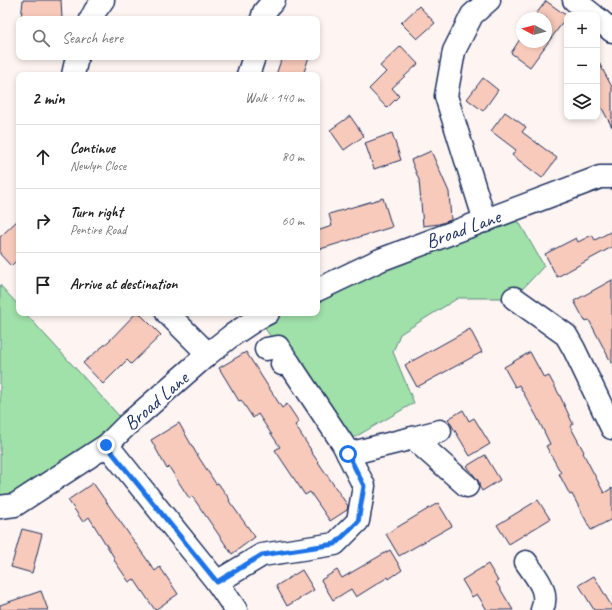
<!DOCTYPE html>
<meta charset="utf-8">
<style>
body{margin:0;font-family:Caveat,sans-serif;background:#f6f6f6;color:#222}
.controls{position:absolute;right:12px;top:12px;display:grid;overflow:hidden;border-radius:8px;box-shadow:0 2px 6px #0003}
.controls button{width:36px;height:36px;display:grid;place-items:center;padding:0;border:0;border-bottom:1px solid #e0e0e0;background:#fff;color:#222;font:20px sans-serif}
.compass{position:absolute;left:516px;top:12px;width:36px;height:36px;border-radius:50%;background:#fff;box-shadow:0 2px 6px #0003;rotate:277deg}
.stop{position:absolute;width:12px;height:12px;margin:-9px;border:3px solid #1a73e8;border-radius:50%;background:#fff}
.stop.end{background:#1a73e8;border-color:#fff;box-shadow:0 1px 4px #0008}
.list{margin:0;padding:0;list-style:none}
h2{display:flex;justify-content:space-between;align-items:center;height:52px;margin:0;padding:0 16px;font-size:17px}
h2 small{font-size:13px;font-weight:400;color:#767676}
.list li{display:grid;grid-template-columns:26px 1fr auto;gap:12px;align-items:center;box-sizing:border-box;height:64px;padding:0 16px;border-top:1px solid #e0e0e0}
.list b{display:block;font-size:15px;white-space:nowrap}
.list p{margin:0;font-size:13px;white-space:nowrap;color:#767676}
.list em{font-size:13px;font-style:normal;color:#767676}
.icon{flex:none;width:22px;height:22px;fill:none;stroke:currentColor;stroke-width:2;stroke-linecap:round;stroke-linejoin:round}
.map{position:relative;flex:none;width:612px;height:610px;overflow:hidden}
.search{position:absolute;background:#fff;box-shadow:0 2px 6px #0003;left:16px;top:16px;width:304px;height:44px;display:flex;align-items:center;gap:10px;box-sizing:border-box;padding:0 14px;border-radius:8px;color:#767676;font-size:15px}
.panel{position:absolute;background:#fff;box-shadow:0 2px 6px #0003;left:16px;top:72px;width:304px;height:244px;border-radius:8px}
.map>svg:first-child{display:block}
.green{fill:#a0e0a9;stroke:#5e8884}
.building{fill:#f8cabb;stroke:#1b2f5e}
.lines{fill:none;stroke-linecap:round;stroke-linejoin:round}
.minor-casing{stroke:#1b2f5e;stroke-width:25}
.minor{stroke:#fff;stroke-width:22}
.route{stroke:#1a73e8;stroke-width:5}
.labels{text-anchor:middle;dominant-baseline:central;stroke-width:4;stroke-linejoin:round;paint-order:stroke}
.street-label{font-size:20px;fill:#1b2f5e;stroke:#fff}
</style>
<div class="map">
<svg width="612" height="610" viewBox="0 0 612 610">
<rect width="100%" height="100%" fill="#fef4f1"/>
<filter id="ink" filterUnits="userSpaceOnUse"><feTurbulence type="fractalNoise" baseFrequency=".025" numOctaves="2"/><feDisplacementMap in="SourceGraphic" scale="8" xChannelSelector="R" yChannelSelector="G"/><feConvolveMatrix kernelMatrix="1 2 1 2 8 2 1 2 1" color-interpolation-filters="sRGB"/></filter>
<g filter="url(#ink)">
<!-- green -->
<g class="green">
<polygon points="494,218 519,222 544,266 514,298 458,298 400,334 393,352 414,403 343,444 258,318 268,313 317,313 317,290"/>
<polygon points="0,285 19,306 19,313 25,313 121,418 96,439 18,492 0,496"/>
</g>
<!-- building -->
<g class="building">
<polygon points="23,0 61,0 62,19 21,19"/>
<polygon points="546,1 567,16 567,18 566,18 530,67 511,53 522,36 522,42 546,42 546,18 533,18"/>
<polygon points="419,6 435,23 417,39 401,23"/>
<polygon points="401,46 418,64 392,88 399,96 387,108 369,89 386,72 380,66"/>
<polygon points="282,57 309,57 303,75 276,75"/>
<polygon points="597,59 612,87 612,127 597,99"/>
<polygon points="483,78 498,90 483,111 467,99"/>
<polygon points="505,112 526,127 522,132 557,158 542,178 512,155 516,150 491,131"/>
<polygon points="350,116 364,136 344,150 330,130"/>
<polygon points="392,133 401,160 374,169 365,143"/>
<polygon points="431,151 449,192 451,220 439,224 423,226 419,180 411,160"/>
<polygon points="383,198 392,227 317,250 317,231 332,226 329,214"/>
<polygon points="19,219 19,258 11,266 0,254 0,237"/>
<polygon points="612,231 612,247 557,277 545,254 576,238 578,242 592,235 595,240"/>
<polygon points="612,280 612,364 589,320 585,321 574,301"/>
<polygon points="136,313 139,313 161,335 131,364 127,360 103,384 83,363 109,341"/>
<polygon points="470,329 482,352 417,387 405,365"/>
<polygon points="246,352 282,408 287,404 299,422 295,425 311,450 310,450 348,506 347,510 330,521 310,492 305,495 275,450 280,447 258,414 253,418 241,400 239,401 219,368"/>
<polygon points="530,352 544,378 549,376 560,396 573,424 570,426 584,452 583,453 604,493 612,488 612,519 591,530 572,494 570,495 559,474 561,473 546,446 550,444 537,417 519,385 515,387 504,367"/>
<polygon points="463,410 469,421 474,418 490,444 470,456 448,419"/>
<polygon points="179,423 196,453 216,484 218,483 230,500 229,501 255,537 232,554 192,496 189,498 169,467 167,469 151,440"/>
<polygon points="485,455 500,480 482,491 479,486 479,482 467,466"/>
<polygon points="93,483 155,571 160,567 178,594 155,610 134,579 129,582 114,560 115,559 89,517 83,522 68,500"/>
<polygon points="538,500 550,519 509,544 497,525"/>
<polygon points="438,503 452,526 399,556 386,534"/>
<polygon points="22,529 42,534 32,573 11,567"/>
<polygon points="390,550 402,570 389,579 388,577 356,597 351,589 333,600 321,580 337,570 342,578"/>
<polygon points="488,564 498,581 496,582 513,610 487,610 477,594 472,597 462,580"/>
<polygon points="302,570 314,590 287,606 276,586"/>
<polygon points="594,576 612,607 612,610 594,610 579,585"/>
<polygon points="41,591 48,610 0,610 0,605"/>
</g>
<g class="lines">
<defs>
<g id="minor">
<polyline points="574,0 593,15"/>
<polyline points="597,18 612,31"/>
<polyline points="91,19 95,11 103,0"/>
<polyline points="262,19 264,12 274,0"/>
<polyline points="73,75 77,57"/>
<polyline points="248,75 254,57"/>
<polyline points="485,221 446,96 454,51 472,15 489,0"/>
<polyline points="317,290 380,260 600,177 612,177"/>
<polyline points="514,298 566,335 574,349 612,428"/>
<polyline points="167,313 208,354"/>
<polyline points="266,349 278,347 289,363"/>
<polyline points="413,438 440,431"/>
<polyline points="107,445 217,582 236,610"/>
<polyline points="348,454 413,438 467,486"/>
<polyline points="0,507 15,505 107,445 127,425 208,354 231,336 258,318 268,313"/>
<path d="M526 562C536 577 550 591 542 610"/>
<polyline points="217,582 262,555 335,544 358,521 364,486 343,444 289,363 282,364"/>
</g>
</defs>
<!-- minor casing -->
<use href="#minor" class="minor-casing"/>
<!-- minor -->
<use href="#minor" class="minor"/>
</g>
</g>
<g class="lines" filter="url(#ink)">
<!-- route -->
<polyline class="route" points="106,445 217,582 262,555 335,544 358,522 364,486 348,454"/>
</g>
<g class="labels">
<!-- street labels -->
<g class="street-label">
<text transform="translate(463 229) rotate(-20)">Broad Lane</text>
<text transform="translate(156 401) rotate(-41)">Broad Lane</text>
</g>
</g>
</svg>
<div class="controls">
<button>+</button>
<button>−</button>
<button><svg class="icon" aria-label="layers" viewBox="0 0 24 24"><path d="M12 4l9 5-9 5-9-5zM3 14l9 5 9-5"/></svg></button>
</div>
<svg class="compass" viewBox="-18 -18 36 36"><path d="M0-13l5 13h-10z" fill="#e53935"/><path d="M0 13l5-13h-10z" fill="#767676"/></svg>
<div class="stop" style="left:348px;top:454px"></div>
<div class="stop end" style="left:106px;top:445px"></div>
<div class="search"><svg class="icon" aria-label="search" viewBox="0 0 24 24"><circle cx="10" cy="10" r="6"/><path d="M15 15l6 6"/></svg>Search here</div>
<section class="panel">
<h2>2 min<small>Walk · 140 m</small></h2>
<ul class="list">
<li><svg class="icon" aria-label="ahead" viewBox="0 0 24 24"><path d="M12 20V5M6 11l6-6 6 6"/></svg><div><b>Continue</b><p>Newlyn Close</p></div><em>80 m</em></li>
<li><svg class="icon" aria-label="right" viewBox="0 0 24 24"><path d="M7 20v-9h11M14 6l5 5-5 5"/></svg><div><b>Turn right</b><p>Pentire Road</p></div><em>60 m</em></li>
<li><svg class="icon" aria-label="arrive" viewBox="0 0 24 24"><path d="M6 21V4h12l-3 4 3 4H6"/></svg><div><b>Arrive at destination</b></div></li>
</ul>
</section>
</div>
